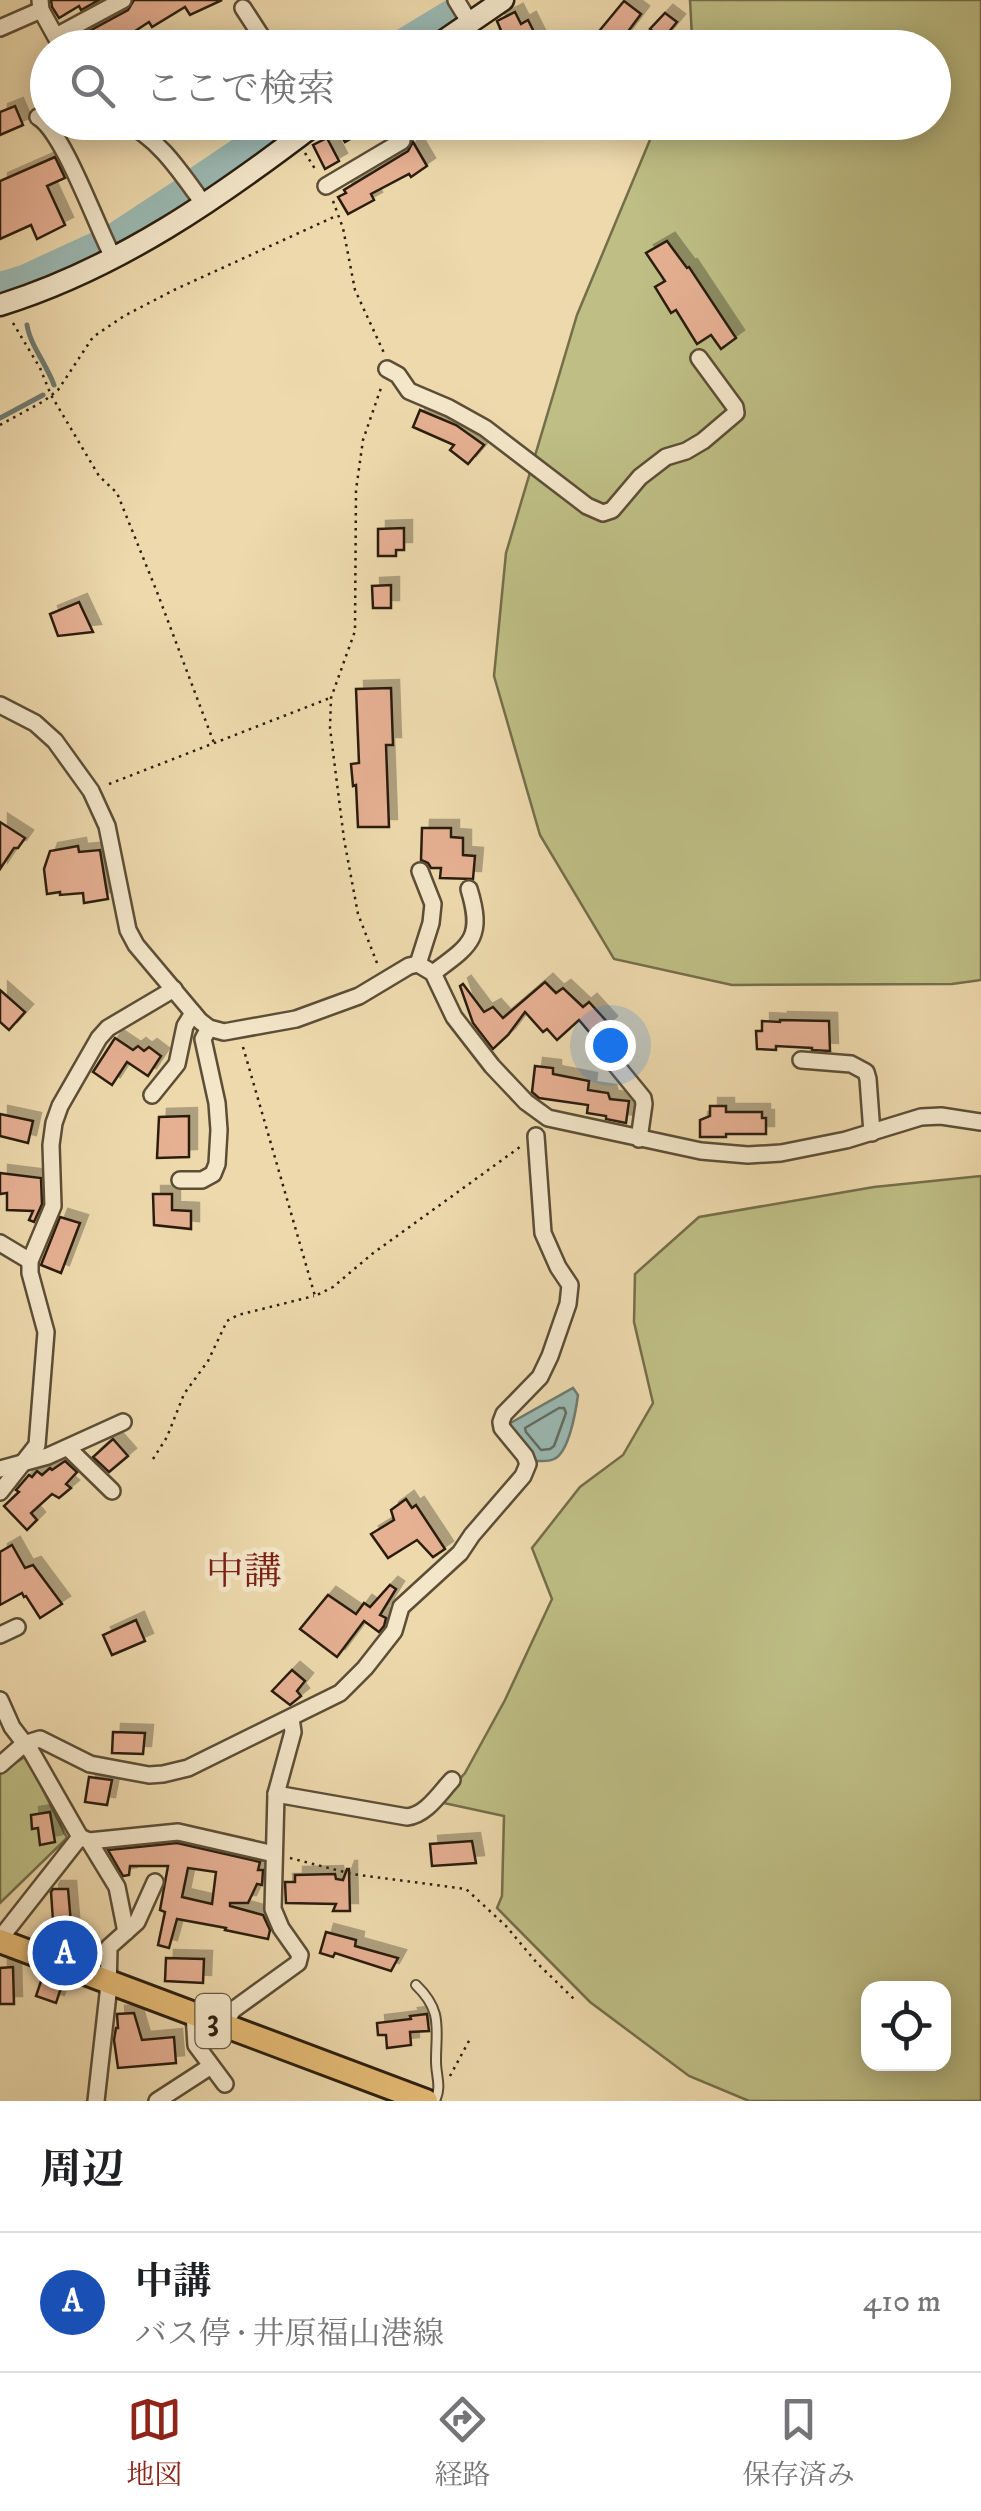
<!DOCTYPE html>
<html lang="ja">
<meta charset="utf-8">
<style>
body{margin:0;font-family:"IM FELL DW Pica","Noto Serif JP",serif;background:#f2f2f2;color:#202124}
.controls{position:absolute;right:30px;bottom:30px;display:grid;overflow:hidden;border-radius:20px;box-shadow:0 5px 25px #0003}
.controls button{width:90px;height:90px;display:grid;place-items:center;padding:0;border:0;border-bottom:2px solid #e0e0e0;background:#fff;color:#202124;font:50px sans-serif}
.you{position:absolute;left:610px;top:1045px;width:35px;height:35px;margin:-25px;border:8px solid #fff;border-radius:50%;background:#1a73e8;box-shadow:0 0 0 15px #1a73e833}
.badge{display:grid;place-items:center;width:65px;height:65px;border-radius:50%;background:#8f2418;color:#fff;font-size:32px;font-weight:700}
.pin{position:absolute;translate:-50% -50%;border:5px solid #fff;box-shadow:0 2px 10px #0006}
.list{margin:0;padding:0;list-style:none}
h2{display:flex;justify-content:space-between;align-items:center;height:130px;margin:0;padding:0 40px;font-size:42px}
h2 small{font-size:32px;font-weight:400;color:#757577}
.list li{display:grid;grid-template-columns:65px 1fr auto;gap:30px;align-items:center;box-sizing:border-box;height:140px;padding:0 40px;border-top:2px solid #e0e0e0}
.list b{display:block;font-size:38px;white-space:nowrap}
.list p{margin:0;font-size:32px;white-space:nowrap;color:#757577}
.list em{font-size:32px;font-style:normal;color:#757577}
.icon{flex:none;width:55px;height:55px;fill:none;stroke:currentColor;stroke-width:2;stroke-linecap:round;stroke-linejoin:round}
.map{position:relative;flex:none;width:981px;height:2101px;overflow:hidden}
.search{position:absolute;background:#fff;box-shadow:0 5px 25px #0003;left:30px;right:30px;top:30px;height:110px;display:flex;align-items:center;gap:25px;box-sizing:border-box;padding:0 35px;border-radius:55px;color:#757577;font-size:38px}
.sheet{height:270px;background:#fff}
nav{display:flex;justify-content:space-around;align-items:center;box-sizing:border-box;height:140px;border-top:2px solid #e0e0e0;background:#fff;font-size:28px;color:#757577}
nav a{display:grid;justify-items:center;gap:5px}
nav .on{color:#8f2418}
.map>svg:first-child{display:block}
.green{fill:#bebe85;stroke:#746e4a;stroke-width:2.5;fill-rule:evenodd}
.water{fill:#9bb9b3;stroke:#6e7b71;stroke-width:2.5}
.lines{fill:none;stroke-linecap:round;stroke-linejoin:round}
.shore{stroke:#636c61;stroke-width:2.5}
.stream{stroke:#6e7b71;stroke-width:5}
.river{stroke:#9bb9b3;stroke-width:30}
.building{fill:#e6b093;stroke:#2b1f0f;stroke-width:2.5;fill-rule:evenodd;filter:url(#shadow)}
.service-casing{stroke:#5c4e36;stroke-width:12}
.minor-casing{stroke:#5c4e36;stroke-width:20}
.secondary-casing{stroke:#2b1f0f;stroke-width:25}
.primary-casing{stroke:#2b1f0f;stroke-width:28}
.path{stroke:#2b1f0f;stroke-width:2.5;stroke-dasharray:2.5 5;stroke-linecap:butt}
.service{stroke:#f3e6c9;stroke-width:8}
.minor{stroke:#f3e6c9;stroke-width:15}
.secondary{stroke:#f3e6c9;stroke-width:20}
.primary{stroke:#e6bc76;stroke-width:22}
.labels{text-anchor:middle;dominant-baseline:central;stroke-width:10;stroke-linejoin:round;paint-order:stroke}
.shield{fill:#f3e6c9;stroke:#675b47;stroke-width:2.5}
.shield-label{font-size:32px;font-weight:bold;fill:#2b1f0f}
.neighbourhood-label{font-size:38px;fill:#7a1f14;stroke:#f3e6c9}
</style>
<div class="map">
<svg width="981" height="2101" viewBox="0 0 981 2101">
<defs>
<filter id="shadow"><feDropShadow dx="8" dy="-8" stdDeviation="0" flood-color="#0004"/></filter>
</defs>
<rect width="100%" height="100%" fill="#edd9ac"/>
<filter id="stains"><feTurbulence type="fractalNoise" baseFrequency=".002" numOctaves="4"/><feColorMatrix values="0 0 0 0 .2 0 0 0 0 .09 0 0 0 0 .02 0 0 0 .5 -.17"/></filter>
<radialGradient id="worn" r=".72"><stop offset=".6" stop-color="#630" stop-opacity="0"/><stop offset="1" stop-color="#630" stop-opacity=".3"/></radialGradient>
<!-- green -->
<g class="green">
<polygon points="690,0 981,0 981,980 952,984 732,985 614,959 540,835 494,676 506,553 577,315 657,123 934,122 934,48 688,47 692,37"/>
<path d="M981 1176V2101H749L689 2076 590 2002 497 1908 502 1896 504 1816 439 1802 465 1773 505 1700 552 1599 532 1548 580 1487 623 1455 653 1403 634 1322 635 1274 699 1217 874 1187ZM868 1988H944V2064H868Z"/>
<polygon points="26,1756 67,1838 0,1903 0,1773"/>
</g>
<!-- water -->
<path class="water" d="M573 1388 578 1395C576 1410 569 1453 554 1459 548 1462 542 1461 536 1461L507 1425Z"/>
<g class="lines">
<!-- shore -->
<polygon class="shore" points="559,1408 564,1408 566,1413 554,1446 550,1449 541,1450 526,1432 525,1428"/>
<!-- stream -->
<g class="stream">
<path d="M27 325C30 345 47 365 54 385"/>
<polyline points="0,418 43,395"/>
</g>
<!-- river -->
<g class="river">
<polyline points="396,48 452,14"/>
<polyline points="198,181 250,146 275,122"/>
<polyline points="0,287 24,280 113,239 186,191"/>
</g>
</g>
<!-- building -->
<g class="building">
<polygon points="51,0 99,0 81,10 79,6 59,18 52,7"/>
<polygon points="134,0 222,0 190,15 185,7 152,27 149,22 109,48 73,48 71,41 128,10"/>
<polygon points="624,1 641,14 618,45 600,30"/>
<polygon points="515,12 521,24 528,20 542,48 473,48 502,33 497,21"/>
<polygon points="665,13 677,22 662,40 650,29"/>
<polygon points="15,106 23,125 0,135 0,112"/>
<polygon points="333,122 403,122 407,131 397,131 384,138 376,124 345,142"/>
<polygon points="327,138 339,161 325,169 313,145"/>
<polygon points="413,142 427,166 411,177 409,174 371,194 374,200 348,214 338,197 346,193 344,190 408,151"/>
<polygon points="55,157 65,178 47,186 65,225 37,239 31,225 0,239 0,181"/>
<polygon points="667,241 687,268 689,267 736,338 721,349 711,335 697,344 676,310 671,313 655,287 665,281 646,253"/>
<polygon points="420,410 456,425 484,445 468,464 450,450 454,445 413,427"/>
<polygon points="404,528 404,550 396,550 396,556 378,556 378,529"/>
<polygon points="391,585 391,608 373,608 372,586"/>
<polygon points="79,602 93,632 58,636 50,614"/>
<polygon points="391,688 393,745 386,745 389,827 358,827 356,785 353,786 351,764 359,763 356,689"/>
<polygon points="0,822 25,838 18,848 14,848 0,869"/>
<polygon points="422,828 451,828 451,837 463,838 463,855 475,856 473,879 440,878 441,868 431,868 428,863 421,860"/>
<polygon points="78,846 79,852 100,850 108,899 84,903 83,893 60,895 60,892 47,894 44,869 50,851"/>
<polygon points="545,982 556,993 563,988 583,1007 589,1002 609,1024 600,1032 591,1034 579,1020 557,1040 547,1029 543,1032 525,1012 508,1035 493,1049 473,1023 460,986 463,984 484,1012 493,1007 503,1018"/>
<polygon points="0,990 25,1012 9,1030 0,1022"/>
<polygon points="780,1020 829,1021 830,1051 812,1050 812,1048 776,1046 776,1050 757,1049 756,1031 762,1031 762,1021 780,1022"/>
<polygon points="115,1038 133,1050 138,1046 144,1051 149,1047 161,1056 148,1076 127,1062 112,1085 93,1072"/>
<polygon points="535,1066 553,1068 553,1074 589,1081 588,1090 608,1093 610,1099 629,1101 626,1123 606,1119 606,1116 587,1113 588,1105 539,1098 532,1092"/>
<polygon points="710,1106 726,1106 726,1112 762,1112 762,1118 766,1118 766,1134 726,1134 726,1137 700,1137 700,1120 710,1116"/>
<polygon points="0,1114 33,1121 28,1143 0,1136"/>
<polygon points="189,1116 189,1157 157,1158 159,1117"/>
<polygon points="0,1173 41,1178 42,1204 34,1222 29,1220 33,1211 7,1210 7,1193 0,1194"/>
<polygon points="153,1194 172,1194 172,1210 191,1211 191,1229 154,1225"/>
<polygon points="60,1217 80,1223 61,1273 41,1265"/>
<polygon points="113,1439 128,1456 109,1472 93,1457"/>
<polygon points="65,1461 77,1472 66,1484 71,1488 59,1498 52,1494 31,1513 37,1520 27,1530 4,1506 19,1492 16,1490 29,1475 32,1477 37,1471 42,1475 50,1468 52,1470"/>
<polygon points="406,1499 412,1508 416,1505 445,1549 433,1557 417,1540 388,1558 371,1534 394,1520 391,1510"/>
<polygon points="12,1545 25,1568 33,1565 62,1604 40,1618 26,1596 24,1597 22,1593 0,1605 0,1552"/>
<polygon points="390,1585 396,1589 380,1615 386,1618 384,1626 379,1632 364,1621 337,1657 300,1629 328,1595 356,1614 364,1603 370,1607"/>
<polygon points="136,1620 145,1641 112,1655 103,1635"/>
<polygon points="292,1670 305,1681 297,1691 301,1696 290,1705 272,1691"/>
<polygon points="113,1732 145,1733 143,1754 112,1753"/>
<polygon points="89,1777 112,1780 107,1805 85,1802"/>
<polygon points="50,1812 55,1842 40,1845 38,1828 32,1829 31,1815"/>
<polygon points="472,1841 476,1863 432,1866 430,1844"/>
<path d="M177 1843 260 1862 258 1870H263L262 1885 257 1884 248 1903H230V1906L263 1915 270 1930 268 1939 225 1930 226 1928 177 1919 169 1948 158 1945 165 1912 160 1910 168 1866H130L129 1875 123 1876 108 1850ZM188 1868 216 1872 212 1904 182 1897Z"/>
<polygon points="347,1869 349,1869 350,1911 333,1911 336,1904 286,1903 285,1882 295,1882 295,1875 335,1874 336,1879 343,1880"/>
<polygon points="53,1889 68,1889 72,1935 54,1935 51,1892"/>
<polygon points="326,1932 356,1940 355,1946 398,1958 391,1971 335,1953 333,1957 320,1953"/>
<polygon points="166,1958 204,1959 203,1983 165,1981"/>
<polygon points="13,1967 14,2004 0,2004 0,1968"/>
<polygon points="41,1981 61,1988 56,2003 36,1996"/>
<polygon points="134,2013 142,2040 174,2037 176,2063 118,2068 114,2040 116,2028 118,2028 117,2014"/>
<polygon points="427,2014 429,2031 410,2032 411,2045 387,2048 386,2035 378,2035 377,2023 411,2019 410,2016"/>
</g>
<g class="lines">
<defs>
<path id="service" d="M416 1985C443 2011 436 2028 436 2061 436 2077 442 2086 435 2101"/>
<g id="minor">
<polyline points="40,0 41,10 62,48"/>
<polyline points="456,0 470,23"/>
<polyline points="243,8 269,48"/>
<polyline points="0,28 41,10"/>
<polyline points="56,36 123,0"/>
<path d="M38 117C64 132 97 228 114 259"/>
<path d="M124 122C159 138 181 173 203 203"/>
<polyline points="326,186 402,141"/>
<polyline points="387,369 398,375 409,391 449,408 485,428 587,506 603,513 612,510 640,477 666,457 686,451 703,441 736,413 735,407 699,358"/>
<polyline points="0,705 35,723 55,741 91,791 107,826 128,930 136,945 200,1021 209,1028 224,1032 296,1019 359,996 409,966 418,964 433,973 454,1017 492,1066 526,1102 548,1118 701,1151 748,1155 781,1153 846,1140 921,1117 941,1116 981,1122"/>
<polyline points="418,964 431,923 433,904 420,871"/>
<path d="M433 973C471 945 484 938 469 889"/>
<polyline points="598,1043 643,1098 644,1104 639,1139"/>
<polyline points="801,1060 851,1064 866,1072 868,1079 872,1133"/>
<polyline points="152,1095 177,1064 185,1026 193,1013"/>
<polyline points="180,1180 202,1180 213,1174 217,1164 219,1130 217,1103 203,1039 209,1028"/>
<polyline points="0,1243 30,1261"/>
<polyline points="68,1448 112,1491"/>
<polyline points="0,1469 48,1456 123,1422"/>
<polyline points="0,1492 37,1445 46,1332 30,1273 30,1261 53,1206 51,1145 54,1123 60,1106 99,1038 108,1028 174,989"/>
<polyline points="0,1635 17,1627"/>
<polyline points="0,1700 12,1727 32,1753 80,1837 6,1931 1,1941"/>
<polyline points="0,1765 24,1744 40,1739 90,1764 149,1775 163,1774 188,1768 340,1693 365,1668 394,1631 401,1607 460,1553 472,1535 523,1476 528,1464 525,1456 502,1428 501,1422 504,1414 540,1377 550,1356 568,1304 570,1285 558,1267 543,1233 536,1136"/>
<path d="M276 1794 407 1817C426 1815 439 1794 452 1780"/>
<polyline points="80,1837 89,1841 178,1832 274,1854"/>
<polyline points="89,1841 117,1887 126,1932"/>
<polyline points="194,2014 196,2045 225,2084"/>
<polyline points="223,2025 233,2010 298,1963 300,1955 281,1928 273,1909 276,1794 293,1732 291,1718"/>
<polyline points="96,2101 108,1994 109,1947 137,1922 155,1882"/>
<polyline points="157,2101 211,2066"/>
</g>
<g id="secondary">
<polyline points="433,48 503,0"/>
<path d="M0 305C119 268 220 197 318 122"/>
</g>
<polyline id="primary" points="0,1941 426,2101"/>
</defs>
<!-- service casing -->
<use href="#service" class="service-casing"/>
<!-- minor casing -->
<use href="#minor" class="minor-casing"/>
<!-- secondary casing -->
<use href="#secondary" class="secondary-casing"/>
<!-- primary casing -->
<use href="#primary" class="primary-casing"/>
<!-- path -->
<g class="path">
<polyline points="305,153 317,172"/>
<polyline points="333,201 343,228 355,290 384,353"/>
<polyline points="13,323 40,368 51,395 99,476 117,493 157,592 214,743"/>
<polyline points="0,425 44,401 58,390 93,337 124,316 174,290 336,216"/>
<polyline points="109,784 330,698"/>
<polyline points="377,963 358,914 344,839 330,728 331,698 355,631 356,490 363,440 382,385"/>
<polyline points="243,1047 315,1296 333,1287 372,1254 520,1147"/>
<polyline points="153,1459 167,1437 184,1394 208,1361 227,1321 238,1315 314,1296"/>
<polyline points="290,1858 352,1874 466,1889 506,1926 537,1963 576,2001"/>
<polyline points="450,2076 470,2039"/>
</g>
<!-- service -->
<use href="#service" class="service"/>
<!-- minor -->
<use href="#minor" class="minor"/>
<!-- secondary -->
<use href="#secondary" class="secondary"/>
<!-- primary -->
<use href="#primary" class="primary"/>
</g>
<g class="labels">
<!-- shield labels -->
<rect class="shield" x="195.5" y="1994" width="35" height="54" rx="8"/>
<g class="shield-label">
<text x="213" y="2021">3</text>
</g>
<!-- neighbourhood labels -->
<g class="neighbourhood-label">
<text x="244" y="1573">中講</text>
</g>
</g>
<rect width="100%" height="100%" filter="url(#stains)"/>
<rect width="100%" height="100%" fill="url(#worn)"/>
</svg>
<div class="controls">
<button><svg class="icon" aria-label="locate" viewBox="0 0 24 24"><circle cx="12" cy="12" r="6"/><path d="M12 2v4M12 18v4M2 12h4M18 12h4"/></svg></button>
</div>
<div class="you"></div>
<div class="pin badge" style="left:65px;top:1953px;background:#1a4fb4">A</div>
<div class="search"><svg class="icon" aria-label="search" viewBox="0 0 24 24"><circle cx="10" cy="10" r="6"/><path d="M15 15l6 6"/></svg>ここで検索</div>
</div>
<section class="sheet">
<h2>周辺<small></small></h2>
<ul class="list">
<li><span class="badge" style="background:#1a4fb4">A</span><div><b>中講</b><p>バス停 · 井原福山港線</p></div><em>410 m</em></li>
</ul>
</section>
<nav>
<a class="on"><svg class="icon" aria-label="map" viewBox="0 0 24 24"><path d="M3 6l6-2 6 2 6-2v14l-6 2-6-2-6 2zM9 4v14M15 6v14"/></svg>地図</a>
<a><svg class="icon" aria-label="directions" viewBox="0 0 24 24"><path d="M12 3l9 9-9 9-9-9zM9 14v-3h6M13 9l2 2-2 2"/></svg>経路</a>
<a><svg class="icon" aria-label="saved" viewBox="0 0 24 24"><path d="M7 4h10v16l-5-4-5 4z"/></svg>保存済み</a>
</nav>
